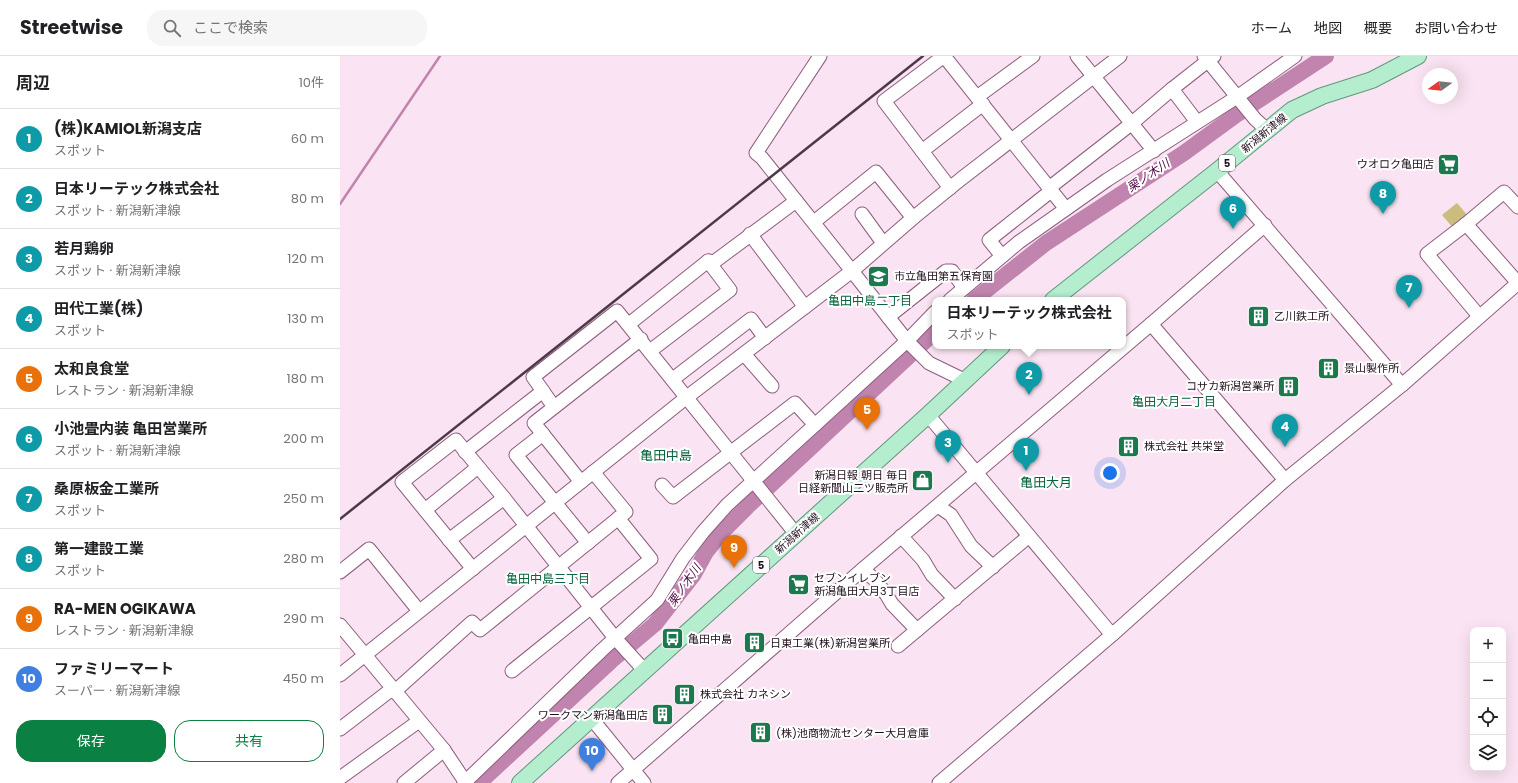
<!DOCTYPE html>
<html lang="ja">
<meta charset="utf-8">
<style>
body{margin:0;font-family:Poppins,"Noto Sans JP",sans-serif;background:#f6f6f6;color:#202124}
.controls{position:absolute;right:12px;bottom:12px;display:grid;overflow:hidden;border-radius:8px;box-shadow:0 4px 16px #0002}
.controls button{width:36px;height:36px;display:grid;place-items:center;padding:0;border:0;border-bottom:1px solid #e0e0e0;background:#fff;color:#202124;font:20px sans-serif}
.compass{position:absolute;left:1082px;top:12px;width:36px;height:36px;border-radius:50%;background:#fff;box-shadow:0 4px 16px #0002;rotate:255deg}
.you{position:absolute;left:770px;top:417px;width:14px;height:14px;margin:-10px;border:3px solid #fff;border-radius:50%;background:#1a73e8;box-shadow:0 0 0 6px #1a73e833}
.badge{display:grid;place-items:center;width:26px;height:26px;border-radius:50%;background:#0b8043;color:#fff;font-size:13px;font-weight:700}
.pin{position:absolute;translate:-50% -33px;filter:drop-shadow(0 1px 2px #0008)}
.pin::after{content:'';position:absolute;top:21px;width:14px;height:12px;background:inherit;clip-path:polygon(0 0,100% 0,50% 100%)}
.popup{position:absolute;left:592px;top:241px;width:194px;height:52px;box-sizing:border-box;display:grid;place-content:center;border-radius:8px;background:#fff;filter:drop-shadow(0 1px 3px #0005);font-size:13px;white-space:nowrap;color:#757577}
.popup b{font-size:15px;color:#202124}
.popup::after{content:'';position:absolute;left:50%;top:100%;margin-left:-8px;border:8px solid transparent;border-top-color:#fff}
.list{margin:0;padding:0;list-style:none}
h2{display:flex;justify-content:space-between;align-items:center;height:52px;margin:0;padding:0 16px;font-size:17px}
h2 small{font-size:13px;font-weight:400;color:#757577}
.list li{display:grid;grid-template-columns:26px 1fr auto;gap:12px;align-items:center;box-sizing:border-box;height:60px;padding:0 16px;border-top:1px solid #e0e0e0}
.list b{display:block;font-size:15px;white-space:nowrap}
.list p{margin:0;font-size:13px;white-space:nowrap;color:#757577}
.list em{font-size:13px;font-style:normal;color:#757577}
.actions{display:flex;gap:8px;padding:12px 16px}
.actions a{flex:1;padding:9px 0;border:1px solid #0b8043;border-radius:16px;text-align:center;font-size:14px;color:#0b8043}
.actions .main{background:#0b8043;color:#fff}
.icon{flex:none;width:22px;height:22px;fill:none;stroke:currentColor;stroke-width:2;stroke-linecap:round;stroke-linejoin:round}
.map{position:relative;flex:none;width:1178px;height:727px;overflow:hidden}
header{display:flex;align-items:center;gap:24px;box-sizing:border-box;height:56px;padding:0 20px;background:#fff;border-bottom:1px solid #e0e0e0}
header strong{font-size:19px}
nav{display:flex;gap:22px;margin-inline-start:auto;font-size:14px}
.search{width:280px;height:36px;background:#f6f6f6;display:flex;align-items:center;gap:10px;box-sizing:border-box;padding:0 14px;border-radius:16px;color:#757577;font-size:15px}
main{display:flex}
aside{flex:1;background:#fff}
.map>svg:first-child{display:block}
.green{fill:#cabd7d}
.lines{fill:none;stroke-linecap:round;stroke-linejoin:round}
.stream{stroke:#c084ae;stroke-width:2.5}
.river{stroke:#c084ae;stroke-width:16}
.minor-casing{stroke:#8c5d7e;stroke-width:15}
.major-casing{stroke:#61987c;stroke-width:18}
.minor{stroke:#fff;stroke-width:13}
.major{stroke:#b5eecf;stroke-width:16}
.rail{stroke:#4d3a48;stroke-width:2.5}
.labels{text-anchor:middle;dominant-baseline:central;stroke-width:4;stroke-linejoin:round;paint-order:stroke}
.shield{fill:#fff;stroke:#645660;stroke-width:1}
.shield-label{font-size:10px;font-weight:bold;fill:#210e1c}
.street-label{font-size:11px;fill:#210e1c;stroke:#fff}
.poi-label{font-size:11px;fill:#210e1c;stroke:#fff;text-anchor:start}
.water-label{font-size:12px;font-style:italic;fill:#4f0541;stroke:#fff}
.neighbourhood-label{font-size:12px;fill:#09643e;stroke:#fff}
.quarter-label{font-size:13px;fill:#09643e;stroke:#fff}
</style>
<header>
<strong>Streetwise</strong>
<div class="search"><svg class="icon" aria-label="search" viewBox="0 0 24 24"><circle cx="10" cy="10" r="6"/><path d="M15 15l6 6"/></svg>ここで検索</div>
<nav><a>ホーム</a><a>地図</a><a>概要</a><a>お問い合わせ</a></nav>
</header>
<main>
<aside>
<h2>周辺<small>10件</small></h2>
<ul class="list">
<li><span class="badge" style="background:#0f9aa8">1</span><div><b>(株)KAMIOL新潟支店</b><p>スポット</p></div><em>60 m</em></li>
<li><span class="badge" style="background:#0f9aa8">2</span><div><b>日本リーテック株式会社</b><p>スポット · 新潟新津線</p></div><em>80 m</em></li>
<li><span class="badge" style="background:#0f9aa8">3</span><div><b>若月鶏卵</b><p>スポット · 新潟新津線</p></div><em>120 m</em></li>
<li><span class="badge" style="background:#0f9aa8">4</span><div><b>田代工業(株)</b><p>スポット</p></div><em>130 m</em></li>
<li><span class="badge" style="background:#e8710a">5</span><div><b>太和良食堂</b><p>レストラン · 新潟新津線</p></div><em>180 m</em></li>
<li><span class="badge" style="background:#0f9aa8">6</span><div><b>小池畳内装 亀田営業所</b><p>スポット · 新潟新津線</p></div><em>200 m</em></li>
<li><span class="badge" style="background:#0f9aa8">7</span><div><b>桑原板金工業所</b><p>スポット</p></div><em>250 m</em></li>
<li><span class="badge" style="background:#0f9aa8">8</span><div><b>第一建設工業</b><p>スポット</p></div><em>280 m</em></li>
<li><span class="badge" style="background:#e8710a">9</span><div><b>RA-MEN OGIKAWA</b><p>レストラン · 新潟新津線</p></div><em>290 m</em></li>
<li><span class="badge" style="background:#3f7fe0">10</span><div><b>ファミリーマート</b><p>スーパー · 新潟新津線</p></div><em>450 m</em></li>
</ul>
<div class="actions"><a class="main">保存</a><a>共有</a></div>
</aside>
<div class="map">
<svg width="1178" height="727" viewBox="0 0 1178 727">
<rect width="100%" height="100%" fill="#fae3f2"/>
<!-- green -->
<polygon class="green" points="1117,147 1129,161 1114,173 1102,159"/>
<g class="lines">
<!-- stream -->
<polyline class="stream" points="0,148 100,0"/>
<!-- river -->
<g class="river">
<polyline points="634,244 706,187 844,97 896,59 986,0"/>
<polyline points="139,727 271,605 315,568 354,518 366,496 382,476 408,450 595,276"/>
</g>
<defs>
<g id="minor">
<polyline points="480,0 416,97 422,102 512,215 567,285 589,307 624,324"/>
<polyline points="604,0 726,153"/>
<polyline points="604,0 544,45 610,132"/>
<polyline points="737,0 814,95"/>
<polyline points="864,0 915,63 927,74"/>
<polyline points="832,33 857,66"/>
<polyline points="637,41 693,0"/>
<polyline points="582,95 643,48"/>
<polyline points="877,115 1062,329"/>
<polyline points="709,132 791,68 832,33 874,0"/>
<polyline points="522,158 543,187"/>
<polyline points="474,166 536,116 573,162"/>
<polyline points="410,178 465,251"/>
<polyline points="662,200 649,184 711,135"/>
<polyline points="610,244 679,186 767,124 897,41 955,0"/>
<polyline points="1139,260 1087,198 1126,168 1164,136 1178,151"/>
<polyline points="548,261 606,215 612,215 624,232"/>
<polyline points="289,268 368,205 374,206 456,145"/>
<polyline points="811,268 945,424"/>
<polyline points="310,295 390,234 368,205"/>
<polyline points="404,298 432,330"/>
<polyline points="333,323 411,263 425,282"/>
<polyline points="214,351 193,321 277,255 456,478"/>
<polyline points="588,359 767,573 773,578"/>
<polyline points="203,378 176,399 248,487"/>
<polyline points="125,396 203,335"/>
<polyline points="241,426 194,367 301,283"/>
<polyline points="322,429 333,441 455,347 475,369"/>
<polyline points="598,450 611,459 631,490 653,511"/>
<polyline points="85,454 138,411"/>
<polyline points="561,480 583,504 592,519 615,543"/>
<polyline points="109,484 164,442"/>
<polyline points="133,513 62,426 116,384 164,442 275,582 304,614"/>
<polyline points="523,513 535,524 546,538 552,548 577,574"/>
<polyline points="0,516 29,493 79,555"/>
<polyline points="0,569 104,694 126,727"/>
<polyline points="558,590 689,480"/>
<polyline points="172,615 311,503 278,462"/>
<polyline points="0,619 347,341 512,215 573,162 621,123 780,0"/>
<polyline points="54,636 132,566 140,574 286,456 253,416"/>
<polyline points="252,663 304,727"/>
<polyline points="0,673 52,633"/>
<polyline points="0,722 79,665"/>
<polyline points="64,727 104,694"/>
<polyline points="124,727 262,594 317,544 343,502 363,476 387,449 567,285 595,256"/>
<polyline points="278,727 523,513 811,268 925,169"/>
<polyline points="599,727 773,578 945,424 1062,329 1178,227 1126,168"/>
</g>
<g id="major">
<polyline points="713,244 877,115 952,54 982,40 1032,24 1078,0"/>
<polyline points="180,727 588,359 662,290"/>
</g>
</defs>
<!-- minor casing -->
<use href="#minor" class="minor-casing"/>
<!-- major casing -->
<use href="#major" class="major-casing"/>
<!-- minor -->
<use href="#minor" class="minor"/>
<!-- major -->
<use href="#major" class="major"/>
<!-- rail -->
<polyline class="rail" points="0,463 583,0"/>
</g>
<!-- icons -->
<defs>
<symbol id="supermarket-square" viewBox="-11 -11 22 22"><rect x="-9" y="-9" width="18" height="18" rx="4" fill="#1c794f" stroke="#fff"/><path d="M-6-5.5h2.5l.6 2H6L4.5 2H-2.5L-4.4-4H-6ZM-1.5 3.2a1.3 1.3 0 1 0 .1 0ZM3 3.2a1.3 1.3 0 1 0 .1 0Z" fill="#fff"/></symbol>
<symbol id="school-square" viewBox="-11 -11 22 22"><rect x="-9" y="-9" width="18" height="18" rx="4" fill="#1c794f" stroke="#fff"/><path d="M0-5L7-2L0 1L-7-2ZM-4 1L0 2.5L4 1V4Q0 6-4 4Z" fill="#fff"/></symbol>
<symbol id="building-square" viewBox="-11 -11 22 22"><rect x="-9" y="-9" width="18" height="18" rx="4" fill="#1c794f" stroke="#fff"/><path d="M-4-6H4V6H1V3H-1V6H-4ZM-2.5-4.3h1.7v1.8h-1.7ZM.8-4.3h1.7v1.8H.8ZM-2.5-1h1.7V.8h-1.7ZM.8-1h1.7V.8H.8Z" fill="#fff"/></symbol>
<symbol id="shop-square" viewBox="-11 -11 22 22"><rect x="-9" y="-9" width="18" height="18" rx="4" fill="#1c794f" stroke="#fff"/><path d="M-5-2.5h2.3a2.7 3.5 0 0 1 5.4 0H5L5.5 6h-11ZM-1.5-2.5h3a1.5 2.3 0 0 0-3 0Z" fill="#fff"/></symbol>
<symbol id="bus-square" viewBox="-11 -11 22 22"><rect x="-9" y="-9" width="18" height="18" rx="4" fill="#1c794f" stroke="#fff"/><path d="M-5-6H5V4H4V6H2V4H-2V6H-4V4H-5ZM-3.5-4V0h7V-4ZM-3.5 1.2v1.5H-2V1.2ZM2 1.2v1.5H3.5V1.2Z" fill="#fff"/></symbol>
</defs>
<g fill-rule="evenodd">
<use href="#supermarket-square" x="1096" y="96" width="25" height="25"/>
<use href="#school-square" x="526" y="208" width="25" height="25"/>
<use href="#building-square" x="906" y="248" width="25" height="25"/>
<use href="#building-square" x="976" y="300" width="25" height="25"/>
<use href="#building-square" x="936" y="318" width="25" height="25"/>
<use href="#building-square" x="776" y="378" width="25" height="25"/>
<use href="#shop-square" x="570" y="412" width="25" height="25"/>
<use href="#supermarket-square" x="446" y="516" width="25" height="25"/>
<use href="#bus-square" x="320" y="570" width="25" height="25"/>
<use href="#building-square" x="402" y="574" width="25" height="25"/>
<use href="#building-square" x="332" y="626" width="25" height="25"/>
<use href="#building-square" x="310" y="646" width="25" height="25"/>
<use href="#building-square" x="408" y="664" width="25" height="25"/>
</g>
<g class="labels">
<!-- shield labels -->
<g class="shield">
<rect x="879" y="99" width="16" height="16" rx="3"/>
<rect x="413" y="501" width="16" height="16" rx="3"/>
</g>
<g class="shield-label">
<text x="887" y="107">5</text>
<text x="421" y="509">5</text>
</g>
<!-- street labels -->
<g class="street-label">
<text transform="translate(924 77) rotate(-39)">新潟新津線</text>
<text transform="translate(457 477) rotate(-42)">新潟新津線</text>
</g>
<!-- poi labels -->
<g class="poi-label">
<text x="1094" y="108" text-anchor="end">ウオロク亀田店</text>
<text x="554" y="220">市立亀田第五保育園</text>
<text x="934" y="260">乙川鉄工所</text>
<text x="1004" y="312">景山製作所</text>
<text x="934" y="330" text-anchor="end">コサカ新潟営業所</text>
<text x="804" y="390">株式会社 共栄堂</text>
<text x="568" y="419" text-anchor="end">新潟日報 朝日 毎日<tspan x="568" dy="13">日経新聞山二ツ販売所</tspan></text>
<text x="474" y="522">セブンイレブン<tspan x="474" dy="13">新潟亀田大月3丁目店</tspan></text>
<text x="348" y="583">亀田中島</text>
<text x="430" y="587">日東工業(株)新潟営業所</text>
<text x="360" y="638">株式会社 カネシン</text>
<text x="308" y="659" text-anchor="end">ワークマン新潟亀田店</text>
<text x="436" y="677">(株)池商物流センター大月倉庫</text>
</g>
<!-- water labels -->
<g class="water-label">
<text transform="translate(808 119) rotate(-34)">栗ノ木川</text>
<text transform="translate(344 529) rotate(-55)">栗ノ木川</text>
</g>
<!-- neighbourhood labels -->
<g class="neighbourhood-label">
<text x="530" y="244">亀田中島二丁目</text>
<text x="834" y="345">亀田大月二丁目</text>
<text x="208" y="522">亀田中島三丁目</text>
</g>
<!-- quarter labels -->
<g class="quarter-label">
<text x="326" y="399">亀田中島</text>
<text x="706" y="426">亀田大月</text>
</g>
</g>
</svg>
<div class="controls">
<button>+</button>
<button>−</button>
<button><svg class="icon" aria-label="locate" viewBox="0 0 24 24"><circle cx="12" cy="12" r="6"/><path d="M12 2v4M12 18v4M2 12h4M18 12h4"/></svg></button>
<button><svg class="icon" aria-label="layers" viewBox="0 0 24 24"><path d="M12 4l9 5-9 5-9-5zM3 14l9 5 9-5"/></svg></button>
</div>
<svg class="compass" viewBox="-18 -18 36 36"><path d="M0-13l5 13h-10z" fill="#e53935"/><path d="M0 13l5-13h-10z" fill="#757577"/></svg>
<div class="you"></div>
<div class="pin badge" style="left:686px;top:415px;background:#0f9aa8">1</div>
<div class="pin badge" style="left:689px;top:339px;background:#0f9aa8">2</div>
<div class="popup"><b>日本リーテック株式会社</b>スポット</div>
<div class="pin badge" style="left:608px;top:407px;background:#0f9aa8">3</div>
<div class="pin badge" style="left:945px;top:391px;background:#0f9aa8">4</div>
<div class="pin badge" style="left:527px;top:374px;background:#e8710a">5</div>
<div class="pin badge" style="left:893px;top:173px;background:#0f9aa8">6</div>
<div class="pin badge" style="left:1069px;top:252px;background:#0f9aa8">7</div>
<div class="pin badge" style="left:1043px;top:158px;background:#0f9aa8">8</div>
<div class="pin badge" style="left:394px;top:512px;background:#e8710a">9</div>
<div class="pin badge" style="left:252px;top:715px;background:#3f7fe0">10</div>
</div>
</main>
